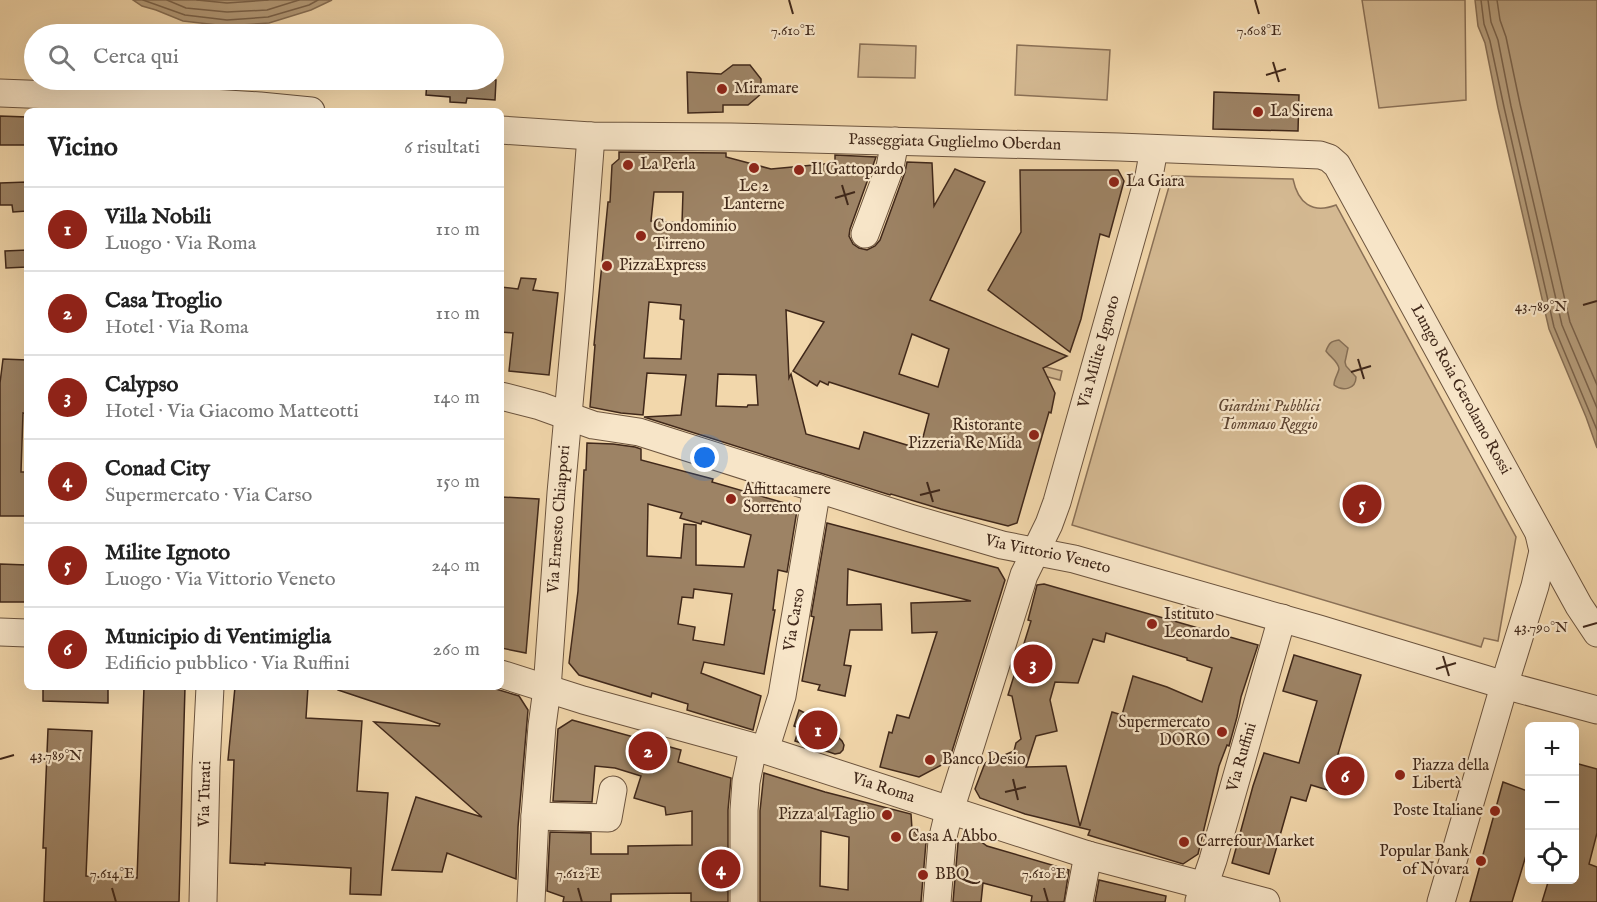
<!DOCTYPE html>
<html lang="it">
<meta charset="utf-8">
<style>
body{margin:0;font-family:"IM FELL English",serif;background:#f6f6f6;color:#222}
.controls{position:absolute;right:18px;bottom:18px;display:grid;overflow:hidden;border-radius:9px;box-shadow:0 6px 24px #0002}
.controls button{width:54px;height:54px;display:grid;place-items:center;padding:0;border:0;border-bottom:2px solid #e0e0e0;background:#fff;color:#222;font:30px sans-serif}
.you{position:absolute;left:705px;top:458px;width:21px;height:21px;margin:-15px;border:4px solid #fff;border-radius:50%;background:#1a73e8;box-shadow:0 0 0 9px #1a73e833}
.badge{display:grid;place-items:center;width:39px;height:39px;border-radius:50%;background:#8f2418;color:#fff;font-size:20px;font-weight:700}
.pin{position:absolute;translate:-50% -50%;border:3px solid #fff;box-shadow:0 2px 6px #0006}
.list{margin:0;padding:0;list-style:none}
h2{display:flex;justify-content:space-between;align-items:center;height:78px;margin:0;padding:0 24px;font-size:26px}
h2 small{font-size:20px;font-weight:400;color:#767676}
.list li{display:grid;grid-template-columns:39px 1fr auto;gap:18px;align-items:center;box-sizing:border-box;height:84px;padding:0 24px;border-top:2px solid #e0e0e0}
.list b{display:block;font-size:22px;white-space:nowrap}
.list p{margin:0;font-size:20px;white-space:nowrap;color:#767676}
.list em{font-size:20px;font-style:normal;color:#767676}
.icon{flex:none;width:33px;height:33px;fill:none;stroke:currentColor;stroke-width:2;stroke-linecap:round;stroke-linejoin:round}
.map{position:relative;flex:none;width:1597px;height:902px;overflow:hidden}
.search{position:absolute;background:#fff;box-shadow:0 6px 24px #0002;left:24px;top:24px;width:480px;height:66px;display:flex;align-items:center;gap:15px;box-sizing:border-box;padding:0 21px;border-radius:33px;color:#767676;font-size:22px}
.panel{position:absolute;background:#fff;box-shadow:0 6px 24px #0002;left:24px;top:108px;width:480px;height:582px;border-radius:9px}
.map>svg:first-child{display:block}
.green{fill:#d4b992;stroke:#8a7056;stroke-width:1.5}
.water{fill:#b59c7a;stroke:#866e54;stroke-width:1.5}
.lines{fill:none;stroke-linecap:round;stroke-linejoin:round}
.shore{stroke:#7a624a;stroke-width:1.5}
.building{fill:#9d8365;stroke:#40281a;stroke-width:1.5;fill-rule:evenodd}
.minor-casing{stroke:#6c543e;stroke-width:29}
.minor{stroke:#f7e5c8;stroke-width:27}
.ticks{fill:none;stroke:#40281a;stroke-width:2}
.poi-dot{fill:#8f2418;stroke:#f7e5c8;stroke-width:2}
.labels{text-anchor:middle;dominant-baseline:central;stroke-width:4.5;stroke-linejoin:round;paint-order:stroke}
.poi-label{font-size:16px;fill:#40281a;stroke:#f7e5c8;text-anchor:start}
.street-label{font-size:16px;fill:#40281a;stroke:#f7e5c8}
.park-label{font-size:16px;font-style:italic;fill:#5e4532;stroke:#f7e5c8}
.ticks-label{font-size:15px;text-anchor:middle;fill:#40281a;stroke:#f7e5c8;stroke-width:4.5;stroke-linejoin:round;paint-order:stroke}
</style>
<div class="map">
<svg width="1597" height="902" viewBox="0 0 1597 902">
<rect width="100%" height="100%" fill="#f2d7ab"/>
<filter id="stains"><feTurbulence type="fractalNoise" baseFrequency=".00333" numOctaves="4"/><feColorMatrix values="0 0 0 0 .2 0 0 0 0 .09 0 0 0 0 .02 0 0 0 .5 -.17"/></filter>
<radialGradient id="worn" r=".72"><stop offset=".6" stop-color="#630" stop-opacity="0"/><stop offset="1" stop-color="#630" stop-opacity=".3"/></radialGradient>
<!-- green -->
<g class="green">
<polygon points="1362,0 1465,0 1466,100 1379,108"/>
<polygon points="860,44 916,46 915,78 858,77"/>
<polygon points="1017,45 1110,50 1107,100 1015,95"/>
<path d="M1172 176 1293 179C1298 203 1312 214 1336 205L1516 537 1498 641 1484 638 1481 647 1072 525Z"/>
<polygon points="1027,362 1062,371 1060,380 1025,371"/>
</g>
<!-- water -->
<g class="water">
<polygon points="133,0 332,0 311,10 269,23 226,26 183,21 156,10 142,6"/>
<polygon points="1475,0 1597,0 1597,448 1586,417 1549,329 1498,108 1485,43 1478,26"/>
<path d="M1339 340 1348 348 1345 362 1346 366 1356 377C1356 389 1343 392 1334 385 1334 379 1338 374 1339 369 1339 362 1329 356 1326 351 1329 343 1331 341 1339 340Z"/>
</g>
<g class="lines">
<!-- shore -->
<g class="shore">
<polyline points="143,0 185,15 227,20 268,17 309,5 318,0"/>
<polyline points="167,0 186,8 227,12 267,10 299,0"/>
<polyline points="197,0 227,3 268,0"/>
<polyline points="1481,0 1484,24 1490,41 1504,107 1554,327 1597,430"/>
<polyline points="1488,0 1491,22 1498,40 1511,106 1562,325 1597,408"/>
<polyline points="1497,0 1500,20 1506,37 1520,104 1570,322 1597,385"/>
</g>
</g>
<!-- building -->
<g class="building">
<polygon points="733,65 750,65 761,79 761,94 748,105 723,105 723,112 688,113 687,72 721,74"/>
<polygon points="427,80 496,80 495,100 467,98 466,103 450,102 450,97 426,95"/>
<polygon points="1214,92 1299,95 1298,131 1213,129"/>
<polygon points="0,116 27,117 27,145 0,145"/>
<path d="M619 152 726 153V157L771 169 835 163V155L876 157 850 229 849 236 853 244 859 248 867 250 875 246 880 240 905 172 907 162 932 163 934 206 955 169 985 182 930 300 1067 356 1043 368 1055 393 1051 413 1049 412 1017 523 1008 526 941 509 891 494 890 495 644 417 681 415 686 375 647 373 643 415 621 413 590 407 595 345H594L608 202H610L612 165 619 159ZM654 192H683L682 223 651 221ZM649 302 681 305 680 319 684 320 681 359 644 358ZM786 310 824 322 793 371 817 386 820 381 828 385 829 382 929 414 920 449 864 432 859 449 806 434 791 374 789 378ZM912 334 949 349 938 387 899 374ZM718 374 756 375 758 405H748L747 407 716 406Z"/>
<polygon points="1020,170 1118,170 1124,181 1109,237 1100,234 1081,319 1070,352 988,290 1021,232"/>
<polygon points="27,182 27,211 13,212 12,205 0,205 0,183"/>
<polygon points="27,250 27,267 6,268 5,251"/>
<polygon points="521,278 536,279 533,290 558,293 549,375 509,371 513,333 501,332 501,287 518,289"/>
<polygon points="3,359 27,360 27,414 23,413 21,472 27,472 27,516 0,516 0,383"/>
<path d="M587 443 613 444 635 447 641 449V460L713 479 712 482 795 506 797 510 787 572 778 570 773 610H775L764 674 704 662 701 673 761 696 753 730 687 710 688 704 652 693 651 697 579 675 569 663 578 591 584 470H586ZM648 504 682 513 680 518 701 524 702 521 751 535 744 567 696 565V525L684 524 681 558 647 556ZM694 589 732 594 724 645 693 640 695 627 678 624 682 597 693 598Z"/>
<polygon points="501,497 539,499 526,653 501,648"/>
<polygon points="827,523 998,568 1005,580 949,761 919,777 880,767 889,732 892,733 897,715 909,718 937,632 912,633 911,603 971,601 848,569 847,605 881,604 882,630 850,630 844,665 851,666 845,696 818,690 820,685 802,681 814,617 811,616"/>
<polygon points="0,564 27,565 27,602 0,602"/>
<path d="M1044 584 1258 645 1241 697 1237 717 1229 746 1227 745 1219 766 1198 854 1183 864 1088 835 1090 830 1025 814 980 798 975 789 985 763 1014 751 1016 743 1021 739 1012 696 1008 695 1031 621 1028 620 1037 585ZM1106 633 1187 658V660L1212 668 1202 702 1167 687 1133 676 1122 715 1112 712 1080 826 1066 766 1026 767 1036 736 1057 731 1050 700 1055 682 1078 683 1093 639 1104 642Z"/>
<polygon points="1294,655 1361,675 1338,754 1340,755 1339,762 1348,764 1341,788 1333,785 1331,791 1311,785 1306,801 1291,797 1269,874 1232,863 1253,786 1264,753 1299,763 1317,701 1283,691"/>
<polygon points="43,687 108,687 108,703 43,701"/>
<polygon points="144,687 185,687 179,902 44,902 46,848 43,848 48,729 92,731 86,876 137,878"/>
<polygon points="235,687 308,687 306,718 362,721 357,791 388,793 381,895 350,894 351,868 265,863 265,865 230,863 234,760 228,760"/>
<polygon points="339,687 489,687 519,696 528,710 518,827 516,879 447,853 442,872 392,870 416,797 482,817 374,722 439,726 440,724 338,690"/>
<polygon points="799,710 835,728 839,733 838,737 842,741 844,745 843,750 840,753 835,754 795,741 799,728 794,726"/>
<polygon points="572,720 681,750 678,762 731,778 728,810 728,902 691,902 691,893 611,894 611,902 563,902 564,897 547,891 550,832 591,833 591,854 628,854 628,846 692,845 692,811 666,815 665,807 634,798 641,776 615,768 595,766 592,802 553,801 558,729"/>
<polygon points="1575,763 1597,769 1597,833 1589,864 1597,867 1597,902 1542,902 1549,879 1575,879"/>
<path d="M764 773 825 792 911 814 912 829 920 839 926 842 921 902H760V811ZM821 831 849 837 848 890 820 886Z"/>
<polygon points="1503,782 1530,792 1530,842 1512,902 1470,902"/>
<polygon points="965,838 980,841 987,846 1069,870 1064,902 1031,902 1032,896 983,883 981,902 953,902 958,843"/>
<polygon points="1099,880 1166,896 1165,902 1095,902"/>
</g>
<g class="lines">
<defs>
<g id="minor">
<polyline points="0,93 130,98 260,106 311,111"/>
<path id="s1" d="M501 130 591 136 731 137 1119 147 1320 155 1329 158 1337 165 1579 606 1597 633"/>
<polyline points="865,234 890,167 895,141"/>
<path id="s2" d="M501 396 540 406 593 425 639 432 910 518 1002 545 1074 559 1319 629 1504 685 1597 710"/>
<polyline points="0,632 27,633"/>
<path id="s3" d="M501 674 583 700 765 750 1088 855 1266 902"/>
<path id="s4" d="M765 750 782 696 817 488"/>
<polyline points="535,816 608,818 613,790"/>
<path id="s5" d="M1199 901 1213 860 1282 618"/>
<path id="s6" d="M203 902 206 767 210 687"/>
<path id="s7" d="M531 902 535 816 542 726 547 689 561 493 579 293 591 136"/>
<polyline points="744,902 744,810 746,782 753,748"/>
<path id="s8" d="M937 902 942 841 947 820 1024 575 1049 524 1057 502 1136 222 1149 176 1154 149"/>
<polyline points="1079,902 1088,855"/>
<polyline points="1441,902 1507,676 1535,586 1543,551 1539,534"/>
</g>
</defs>
<!-- minor casing -->
<use href="#minor" class="minor-casing"/>
<!-- minor -->
<use href="#minor" class="minor"/>
</g>
<!-- ticks -->
<path class="ticks" d="M789 0 793 14M1255 0 1259 14M1273 62 1279 82M1266 75 1286 69M842 185 848 205M835 198 855 192M1583 305 1597 301M1358 359 1364 379M1351 372 1371 366M927 482 933 502M920 495 940 490M1583 627 1597 623M1443 656 1449 676M1436 669 1456 663M0 759 14 755M1013 779 1018 800M1005 792 1026 787M112 888 116 902M578 888 582 902M1044 888 1048 902"/>
<!-- markers -->
<g class="poi-dot">
<circle cx="722" cy="89" r="6"/>
<circle cx="1258" cy="112" r="6"/>
<circle cx="628" cy="165" r="6"/>
<circle cx="754" cy="168" r="6"/>
<circle cx="799" cy="170" r="6"/>
<circle cx="1114" cy="182" r="6"/>
<circle cx="641" cy="236" r="6"/>
<circle cx="607" cy="266" r="6"/>
<circle cx="1034" cy="435" r="6"/>
<circle cx="731" cy="499" r="6"/>
<circle cx="1152" cy="624" r="6"/>
<circle cx="1222" cy="732" r="6"/>
<circle cx="930" cy="760" r="6"/>
<circle cx="1400" cy="775" r="6"/>
<circle cx="1495" cy="811" r="6"/>
<circle cx="887" cy="815" r="6"/>
<circle cx="896" cy="837" r="6"/>
<circle cx="1184" cy="842" r="6"/>
<circle cx="1481" cy="861" r="6"/>
<circle cx="923" cy="875" r="6"/>
</g>
<g class="labels">
<!-- poi labels -->
<g class="poi-label">
<text x="734" y="89">Miramare</text>
<text x="1270" y="112">La Sirena</text>
<text x="640" y="165">La Perla</text>
<text x="811" y="170">Il Gattopardo</text>
<text x="1126" y="182">La Giara</text>
<text x="754" y="187" text-anchor="middle">Le 2<tspan x="754" dy="18">Lanterne</tspan></text>
<text x="653" y="227">Condominio<tspan x="653" dy="18">Tirreno</tspan></text>
<text x="619" y="266">PizzaExpress</text>
<text x="1022" y="426" text-anchor="end">Ristorante<tspan x="1022" dy="18">Pizzeria Re Mida</tspan></text>
<text x="743" y="490">Affittacamere<tspan x="743" dy="18">Sorrento</tspan></text>
<text x="1164" y="615">Istituto<tspan x="1164" dy="18">Leonardo</tspan></text>
<text x="1210" y="723" text-anchor="end">Supermercato<tspan x="1210" dy="18">DORO</tspan></text>
<text x="942" y="760">Banco Desio</text>
<text x="1412" y="766">Piazza della<tspan x="1412" dy="18">Libertà</tspan></text>
<text x="1483" y="811" text-anchor="end">Poste Italiane</text>
<text x="875" y="815" text-anchor="end">Pizza al Taglio</text>
<text x="908" y="837">Casa A. Abbo</text>
<text x="1196" y="842">Carrefour Market</text>
<text x="1469" y="852" text-anchor="end">Popular Bank<tspan x="1469" dy="18">of Novara</tspan></text>
<text x="935" y="875">BBQ</text>
</g>
<!-- street labels -->
<g class="street-label">
<text stroke="none"><textPath href="#s1" startOffset="454">Passeggiata Guglielmo Oberdan</textPath></text>
<text stroke="none"><textPath href="#s8" startOffset="576">Via Milite Ignoto</textPath></text>
<text stroke="none"><textPath href="#s1" startOffset="1096">Lungo Roia Gerolamo Rossi</textPath></text>
<text stroke="none"><textPath href="#s7" startOffset="384">Via Ernesto Chiappori</textPath></text>
<text stroke="none"><textPath href="#s2" startOffset="570">Via Vittorio Veneto</textPath></text>
<text stroke="none"><textPath href="#s4" startOffset="134">Via Carso</textPath></text>
<text stroke="none"><textPath href="#s5" startOffset="150">Via Ruffini</textPath></text>
<text stroke="none"><textPath href="#s3" startOffset="399">Via Roma</textPath></text>
<text stroke="none"><textPath href="#s6" startOffset="108">Via Turati</textPath></text>
</g>
<!-- park labels -->
<g class="park-label">
<text x="1269" y="407">Giardini Pubblici<tspan x="1269" dy="18">Tommaso Reggio</tspan></text>
</g>
</g>
<g class="ticks-label">
<text x="793" y="35">7.610°E</text>
<text x="1259" y="35">7.608°E</text>
<text x="1541" y="311">43.789°N</text>
<text x="1541" y="632">43.790°N</text>
<text x="56" y="760">43.789°N</text>
<text x="112" y="878">7.614°E</text>
<text x="578" y="878">7.612°E</text>
<text x="1044" y="878">7.610°E</text>
</g>
<rect width="100%" height="100%" filter="url(#stains)"/>
<rect width="100%" height="100%" fill="url(#worn)"/>
</svg>
<div class="controls">
<button>+</button>
<button>−</button>
<button><svg class="icon" aria-label="locate" viewBox="0 0 24 24"><circle cx="12" cy="12" r="6"/><path d="M12 2v4M12 18v4M2 12h4M18 12h4"/></svg></button>
</div>
<div class="you"></div>
<div class="pin badge" style="left:818px;top:730px">1</div>
<div class="pin badge" style="left:648px;top:751px">2</div>
<div class="pin badge" style="left:1033px;top:664px">3</div>
<div class="pin badge" style="left:721px;top:869px">4</div>
<div class="pin badge" style="left:1362px;top:504px">5</div>
<div class="pin badge" style="left:1345px;top:776px">6</div>
<div class="search"><svg class="icon" aria-label="search" viewBox="0 0 24 24"><circle cx="10" cy="10" r="6"/><path d="M15 15l6 6"/></svg>Cerca qui</div>
<section class="panel">
<h2>Vicino<small>6 risultati</small></h2>
<ul class="list">
<li><span class="badge">1</span><div><b>Villa Nobili</b><p>Luogo · Via Roma</p></div><em>110 m</em></li>
<li><span class="badge">2</span><div><b>Casa Troglio</b><p>Hotel · Via Roma</p></div><em>110 m</em></li>
<li><span class="badge">3</span><div><b>Calypso</b><p>Hotel · Via Giacomo Matteotti</p></div><em>140 m</em></li>
<li><span class="badge">4</span><div><b>Conad City</b><p>Supermercato · Via Carso</p></div><em>150 m</em></li>
<li><span class="badge">5</span><div><b>Milite Ignoto</b><p>Luogo · Via Vittorio Veneto</p></div><em>240 m</em></li>
<li><span class="badge">6</span><div><b>Municipio di Ventimiglia</b><p>Edificio pubblico · Via Ruffini</p></div><em>260 m</em></li>
</ul>
</section>
</div>
